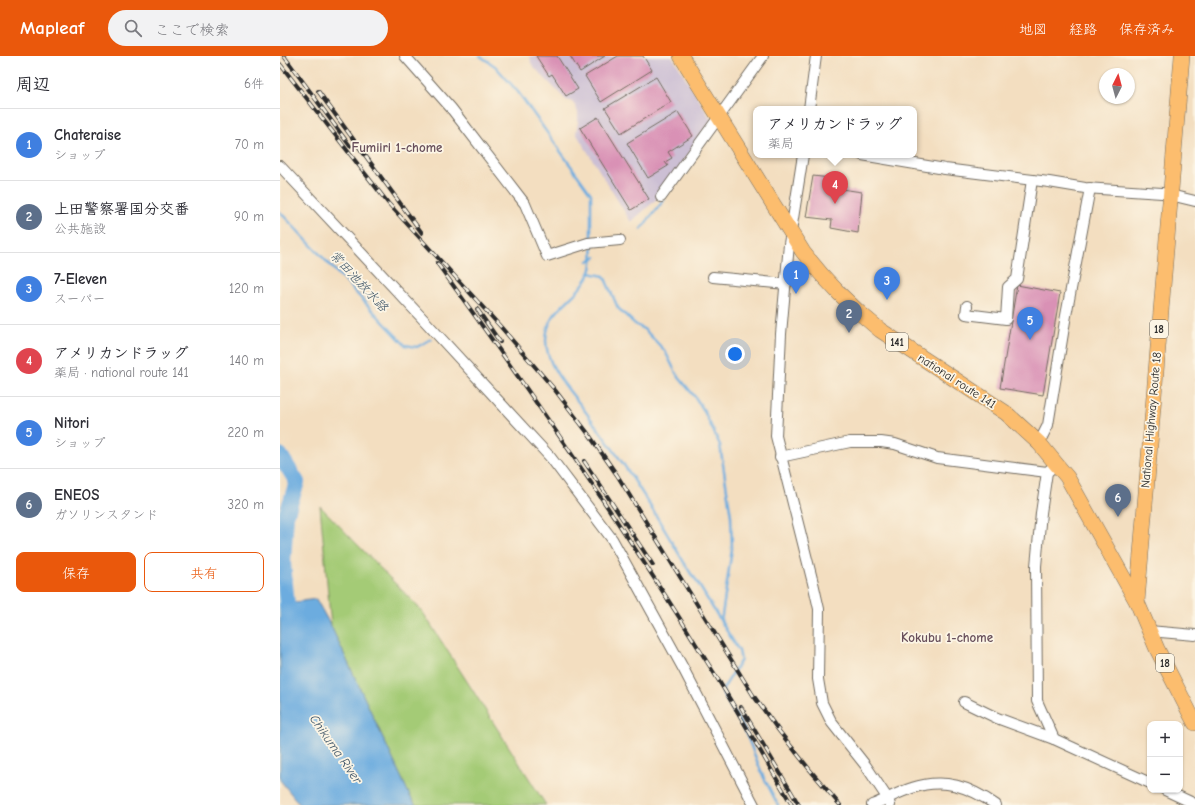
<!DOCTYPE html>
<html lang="ja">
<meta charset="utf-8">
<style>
body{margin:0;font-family:"Comic Neue","Klee One",sans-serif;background:#f2f2f3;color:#2b2b33}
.controls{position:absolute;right:12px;bottom:12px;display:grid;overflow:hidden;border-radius:8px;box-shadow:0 1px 3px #0004}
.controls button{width:36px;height:36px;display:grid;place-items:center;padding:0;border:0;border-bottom:1px solid #e1e1e2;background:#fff;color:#2b2b33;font:20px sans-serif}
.compass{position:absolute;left:819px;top:12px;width:36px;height:36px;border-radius:50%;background:#fff;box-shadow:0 1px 3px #0004;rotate:6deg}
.you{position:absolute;left:455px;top:298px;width:14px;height:14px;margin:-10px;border:3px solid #fff;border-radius:50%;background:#1a73e8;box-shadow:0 0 0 6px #1a73e833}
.badge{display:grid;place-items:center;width:26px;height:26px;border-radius:50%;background:#ea580c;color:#fff;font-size:13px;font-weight:700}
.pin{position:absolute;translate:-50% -33px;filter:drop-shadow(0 1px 2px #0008)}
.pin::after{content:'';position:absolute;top:21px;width:14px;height:12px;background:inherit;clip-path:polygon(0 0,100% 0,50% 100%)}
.popup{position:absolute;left:473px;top:50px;width:164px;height:52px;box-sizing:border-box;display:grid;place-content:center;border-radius:8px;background:#fff;filter:drop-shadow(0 1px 3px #0005);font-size:13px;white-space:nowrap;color:#7c7c81}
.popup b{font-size:15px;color:#2b2b33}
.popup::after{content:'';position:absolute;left:50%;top:100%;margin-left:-8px;border:8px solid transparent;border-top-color:#fff}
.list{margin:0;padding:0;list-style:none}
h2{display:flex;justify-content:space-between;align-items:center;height:52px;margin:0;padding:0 16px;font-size:17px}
h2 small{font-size:13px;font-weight:400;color:#7c7c81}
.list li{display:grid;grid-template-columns:26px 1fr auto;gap:12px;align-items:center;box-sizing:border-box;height:72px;padding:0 16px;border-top:1px solid #e1e1e2}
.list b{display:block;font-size:15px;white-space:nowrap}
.list p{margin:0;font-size:13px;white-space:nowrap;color:#7c7c81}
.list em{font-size:13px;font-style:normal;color:#7c7c81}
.actions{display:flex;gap:8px;padding:12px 16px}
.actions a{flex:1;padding:9px 0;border:1px solid #ea580c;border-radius:8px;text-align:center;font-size:14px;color:#ea580c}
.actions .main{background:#ea580c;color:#fff}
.icon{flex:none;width:22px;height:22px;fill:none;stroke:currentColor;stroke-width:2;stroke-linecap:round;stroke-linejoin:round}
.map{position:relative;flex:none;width:915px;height:749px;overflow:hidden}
header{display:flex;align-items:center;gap:24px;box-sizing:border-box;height:56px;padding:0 20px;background:#ea580c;color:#fff}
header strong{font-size:19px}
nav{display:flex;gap:22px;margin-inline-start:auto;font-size:14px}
.search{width:280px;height:36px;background:#f2f2f3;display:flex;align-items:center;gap:10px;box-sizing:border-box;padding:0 14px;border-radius:22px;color:#7c7c81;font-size:15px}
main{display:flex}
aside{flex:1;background:#fff}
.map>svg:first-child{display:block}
.industrial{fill:#ccbfd4}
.green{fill:#a4cb76;stroke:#687b50}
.water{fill:#6cacdf;stroke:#4c6c85}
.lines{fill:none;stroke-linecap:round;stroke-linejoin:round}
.stream{stroke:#6cacdf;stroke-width:2.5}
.river{stroke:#6cacdf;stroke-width:16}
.building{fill:#d991b5}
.minor-casing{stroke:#716a5f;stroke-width:12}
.highway-casing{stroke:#716a5f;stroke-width:16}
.minor{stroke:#fff;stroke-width:10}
.highway{stroke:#fcbd6e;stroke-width:15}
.rail-casing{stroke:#2b2b2b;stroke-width:4}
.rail{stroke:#fcf5e5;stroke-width:2.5;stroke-dasharray:8;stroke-linecap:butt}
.labels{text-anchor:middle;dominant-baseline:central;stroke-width:3.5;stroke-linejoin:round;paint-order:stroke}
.shield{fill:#fcf5e5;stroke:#6a6863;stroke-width:1}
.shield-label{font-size:11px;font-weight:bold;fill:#2b2b2b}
.street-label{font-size:12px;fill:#2b2b2b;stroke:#fcf5e5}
.neighbourhood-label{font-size:13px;font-weight:bold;fill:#684f5b;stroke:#fcf5e5}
.water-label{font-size:13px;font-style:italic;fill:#42586a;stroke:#fcf5e5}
</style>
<header>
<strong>Mapleaf</strong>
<div class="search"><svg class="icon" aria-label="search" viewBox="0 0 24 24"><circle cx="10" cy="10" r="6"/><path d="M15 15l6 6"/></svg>ここで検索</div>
<nav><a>地図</a><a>経路</a><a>保存済み</a></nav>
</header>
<main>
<aside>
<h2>周辺<small>6件</small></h2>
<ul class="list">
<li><span class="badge" style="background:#3f7fe0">1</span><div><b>Chateraise</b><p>ショップ</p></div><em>70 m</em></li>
<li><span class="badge" style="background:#5c6f8a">2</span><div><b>上田警察署国分交番</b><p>公共施設</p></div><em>90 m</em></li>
<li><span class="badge" style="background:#3f7fe0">3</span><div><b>7-Eleven</b><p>スーパー</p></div><em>120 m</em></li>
<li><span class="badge" style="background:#e0444e">4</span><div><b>アメリカンドラッグ</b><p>薬局 · national route 141</p></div><em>140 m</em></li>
<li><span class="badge" style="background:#3f7fe0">5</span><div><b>Nitori</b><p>ショップ</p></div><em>220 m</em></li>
<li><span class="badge" style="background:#5c6f8a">6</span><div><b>ENEOS</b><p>ガソリンスタンド</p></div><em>320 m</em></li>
</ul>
<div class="actions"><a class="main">保存</a><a>共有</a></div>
</aside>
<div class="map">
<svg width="915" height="749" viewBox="0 0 915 749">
<rect width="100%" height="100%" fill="#fcf5e5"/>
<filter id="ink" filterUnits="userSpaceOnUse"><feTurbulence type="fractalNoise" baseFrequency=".025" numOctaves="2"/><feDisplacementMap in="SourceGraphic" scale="8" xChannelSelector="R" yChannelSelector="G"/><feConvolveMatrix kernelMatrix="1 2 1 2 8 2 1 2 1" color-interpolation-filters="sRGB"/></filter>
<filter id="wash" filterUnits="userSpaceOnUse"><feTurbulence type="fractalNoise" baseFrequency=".012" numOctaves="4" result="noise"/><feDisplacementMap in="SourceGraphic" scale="16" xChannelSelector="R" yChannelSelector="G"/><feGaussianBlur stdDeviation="0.9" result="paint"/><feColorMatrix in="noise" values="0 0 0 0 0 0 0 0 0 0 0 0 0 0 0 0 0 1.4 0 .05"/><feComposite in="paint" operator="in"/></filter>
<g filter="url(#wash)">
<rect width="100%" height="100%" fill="#f3dec0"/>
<!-- industrial -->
<polygon class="industrial" points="250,0 392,0 432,65 378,142 351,166 296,77 298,66 298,57 296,51 292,46 286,44 253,10 251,7"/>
<!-- green -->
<polygon class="green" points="40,450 142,555 266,749 136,749 130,740 51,570"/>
<!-- water -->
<polygon class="water" points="36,543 51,570 130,740 136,749 20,749 0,724 0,548"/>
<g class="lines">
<!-- stream -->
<g class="stream">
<polyline points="200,0 215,10 238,36 311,138 311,183"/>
<polyline points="0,156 125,289 137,291 151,283"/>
<polyline points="361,173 384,144"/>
<path d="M312 188C313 198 313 212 308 221 295 245 266 253 266 285 267 313 290 334 305 355 319 374 333 393 346 412 369 446 389 482 411 518L414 521 459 595 461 604 443 633V638L465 675 483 720 498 749"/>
<polyline points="308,205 316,201"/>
<polyline points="309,217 324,220 338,252 355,268 365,274 385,295 397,319 415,341 423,353 440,389 451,460 452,493 441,566"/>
</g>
<!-- river -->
<polyline class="river" points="0,399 17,426 6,460 3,507 9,569"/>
</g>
<g id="blocks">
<!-- building -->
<g class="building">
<polygon points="256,0 277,0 298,33 286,40 272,18 269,20"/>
<polygon points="290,0 325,0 300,16"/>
<polygon points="338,0 363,0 372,14 321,46 305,20"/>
<polygon points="376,21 391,46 341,77 325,52"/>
<polygon points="398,56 413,80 388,96 392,102 385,106 388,110 368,122 347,87"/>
<polygon points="318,61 369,143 351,154 300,72"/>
<polygon points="533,120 550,122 548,131 582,136 578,177 551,172 552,164 526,161"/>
<polygon points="737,229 780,237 763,339 720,332"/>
</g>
</g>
</g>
<g filter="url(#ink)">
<use href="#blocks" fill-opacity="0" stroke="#716a5f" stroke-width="1"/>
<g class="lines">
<defs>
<g id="minor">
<polyline points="125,0 171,52 245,148 267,200 308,187 340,184"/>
<polyline points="529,53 536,0"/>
<polyline points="523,99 509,188 501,278 496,380 534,531 539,553 538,623 542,647 552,667 586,710 608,743 610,749"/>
<polyline points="582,99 665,113 769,126 805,132 882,137 915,145"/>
<polyline points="0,110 143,263 271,402 332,483 403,612 474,749"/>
<polyline points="381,141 483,0"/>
<polyline points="433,221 506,228"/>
<polyline points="687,250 686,258 726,263 728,231 737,223 752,124"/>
<polyline points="759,387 768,369 785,265 810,132"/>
<polyline points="500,401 570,386 601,386 615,388 657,402 767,416 772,412"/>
<polyline points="767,416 761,457 756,510 757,645 774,683 870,727"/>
<polyline points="869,575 915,579"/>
<polyline points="684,646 717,662 774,683"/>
<polyline points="885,734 915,748"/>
<path d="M592 749C605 744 619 736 632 732 664 721 690 731 716 749"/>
</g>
<g id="highway">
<path d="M401 0 523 196C546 226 571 251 600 274L726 357 759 387 777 409 787 421 857 546 877 593 915 667"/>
<polyline points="857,546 902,0"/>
</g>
</defs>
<!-- minor casing -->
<use href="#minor" class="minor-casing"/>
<!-- highway casing -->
<use href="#highway" class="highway-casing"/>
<!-- minor -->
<use href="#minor" class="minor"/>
<!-- highway -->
<use href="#highway" class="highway"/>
<defs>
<g id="rail">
<polyline points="4,0 70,90"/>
<polyline points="0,8 108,147 220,270 275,334 307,376 337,419 473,639 499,675 530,714 560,749"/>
<polyline points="38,35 142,177"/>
<path d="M157 207C252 338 344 471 429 609 458 655 484 702 512 749"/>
<polyline points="197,253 220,286"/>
<polyline points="304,405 373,509"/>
<polyline points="461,651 519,749"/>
</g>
</defs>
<!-- rail casing -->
<use href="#rail" class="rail-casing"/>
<!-- rail -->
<use href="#rail" class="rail"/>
</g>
</g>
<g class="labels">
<!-- shield labels -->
<g class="shield">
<rect x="870" y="264" width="18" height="18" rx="3"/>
<rect x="606" y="277" width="22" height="18" rx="3"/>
<rect x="876" y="598" width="18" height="18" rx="3"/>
</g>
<g class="shield-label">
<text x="879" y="273">18</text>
<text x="617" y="286">141</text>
<text x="885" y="607">18</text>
</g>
<!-- street labels -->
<g class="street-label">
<text transform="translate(677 325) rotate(33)">national route 141</text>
<text transform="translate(871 364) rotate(-85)">National Highway Route 18</text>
</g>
<!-- neighbourhood labels -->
<g class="neighbourhood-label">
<text x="117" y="91">Fumiiri 1-chome</text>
<text x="667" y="581">Kokubu 1-chome</text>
</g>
<!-- water labels -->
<g class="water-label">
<text transform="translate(79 225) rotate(47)">常田池放水路</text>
<text transform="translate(56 693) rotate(55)">Chikuma River</text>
</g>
</g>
</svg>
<div class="controls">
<button>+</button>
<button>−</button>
</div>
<svg class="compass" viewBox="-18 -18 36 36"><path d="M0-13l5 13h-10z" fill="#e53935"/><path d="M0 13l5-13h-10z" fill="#7c7c81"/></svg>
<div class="you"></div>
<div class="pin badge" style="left:516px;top:238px;background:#3f7fe0">1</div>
<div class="pin badge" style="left:569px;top:277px;background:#5c6f8a">2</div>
<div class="pin badge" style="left:607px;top:244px;background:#3f7fe0">3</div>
<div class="pin badge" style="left:555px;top:148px;background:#e0444e">4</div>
<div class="popup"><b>アメリカンドラッグ</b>薬局</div>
<div class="pin badge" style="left:750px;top:284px;background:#3f7fe0">5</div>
<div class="pin badge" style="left:838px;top:461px;background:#5c6f8a">6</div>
</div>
</main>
